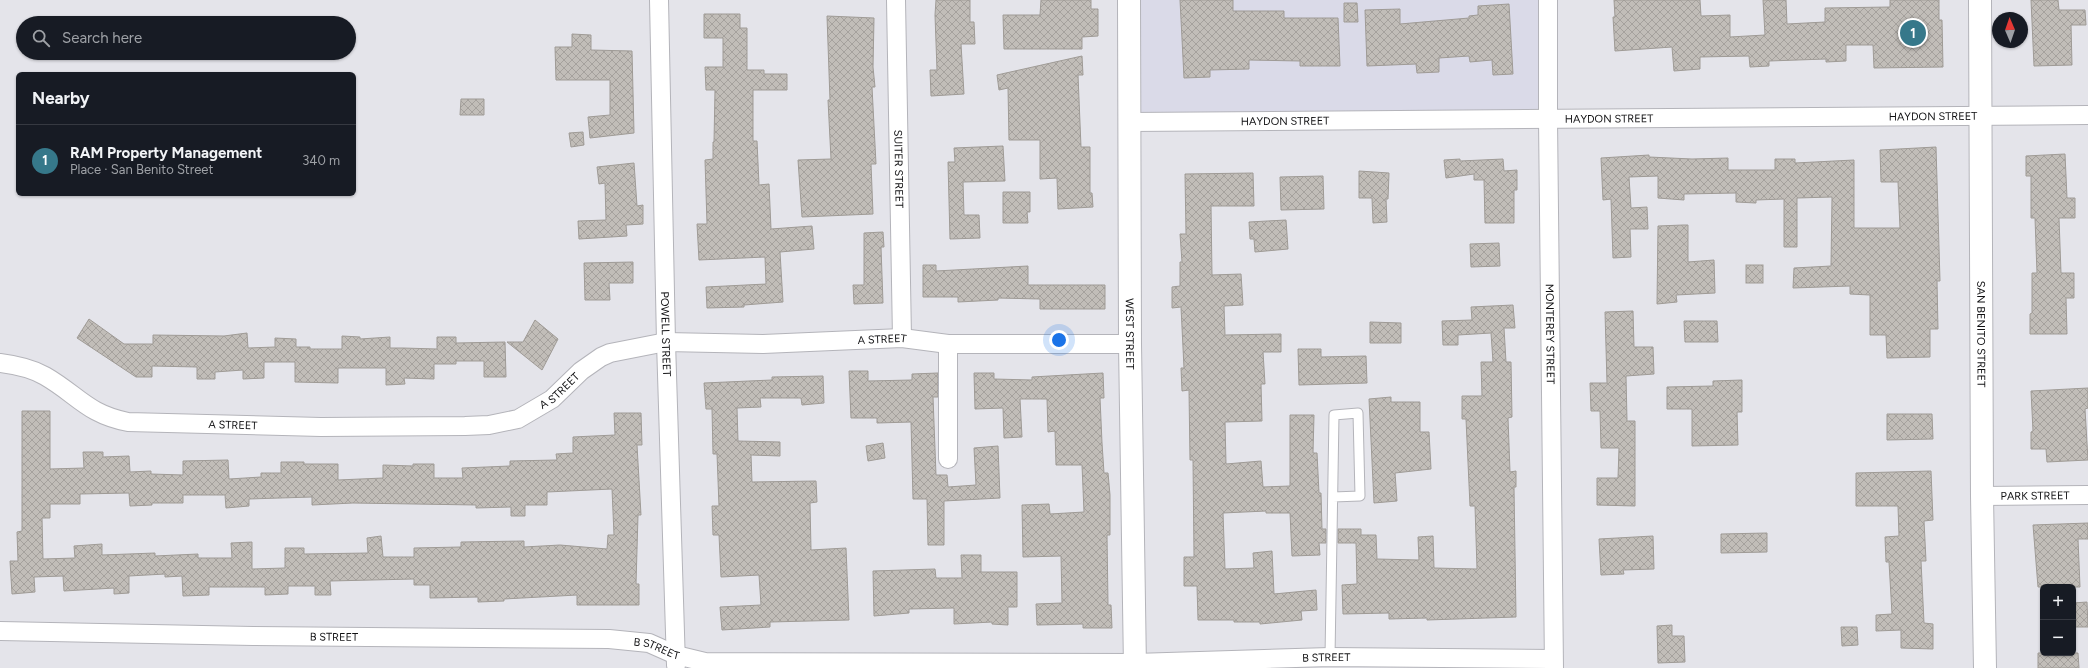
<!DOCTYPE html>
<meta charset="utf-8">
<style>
body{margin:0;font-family:Figtree,sans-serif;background:#242831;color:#f1f3f6}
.controls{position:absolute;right:12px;bottom:12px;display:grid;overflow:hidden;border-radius:6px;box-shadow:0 1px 3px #0004}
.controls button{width:36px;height:36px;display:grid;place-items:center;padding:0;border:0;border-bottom:1px solid #363941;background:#171b24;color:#f1f3f6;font:20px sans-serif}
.compass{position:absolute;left:1992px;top:12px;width:36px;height:36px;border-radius:50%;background:#171b24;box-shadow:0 1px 3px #0004;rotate:358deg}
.you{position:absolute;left:1059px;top:340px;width:14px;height:14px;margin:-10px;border:3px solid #fff;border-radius:50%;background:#1a73e8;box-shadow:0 0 0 6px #1a73e833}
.badge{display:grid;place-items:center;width:26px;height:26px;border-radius:50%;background:#36788a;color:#fff;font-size:13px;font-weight:700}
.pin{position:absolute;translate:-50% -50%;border:2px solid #fff;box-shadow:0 1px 4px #0006}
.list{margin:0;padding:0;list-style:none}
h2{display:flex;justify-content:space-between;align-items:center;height:52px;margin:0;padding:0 16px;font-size:17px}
h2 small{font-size:13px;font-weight:400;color:#9ea1a6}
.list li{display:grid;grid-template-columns:26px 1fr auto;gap:12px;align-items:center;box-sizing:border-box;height:72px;padding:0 16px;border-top:1px solid #363941}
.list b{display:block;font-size:15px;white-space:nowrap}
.list p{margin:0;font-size:13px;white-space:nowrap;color:#9ea1a6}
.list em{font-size:13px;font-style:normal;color:#9ea1a6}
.icon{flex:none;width:22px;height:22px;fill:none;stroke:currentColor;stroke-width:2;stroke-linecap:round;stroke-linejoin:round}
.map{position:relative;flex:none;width:2088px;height:668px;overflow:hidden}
.search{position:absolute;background:#171b24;box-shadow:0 1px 3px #0004;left:16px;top:16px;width:340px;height:44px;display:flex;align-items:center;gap:10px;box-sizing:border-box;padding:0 14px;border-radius:22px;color:#9ea1a6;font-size:15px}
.panel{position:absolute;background:#171b24;box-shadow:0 1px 3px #0004;left:16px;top:72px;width:340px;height:124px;border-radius:6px}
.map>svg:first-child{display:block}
.built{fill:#dadae8}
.building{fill:url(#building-cross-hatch);stroke:#9f9b96;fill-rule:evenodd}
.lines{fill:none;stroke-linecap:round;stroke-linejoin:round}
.service-casing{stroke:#b4b4ba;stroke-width:11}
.minor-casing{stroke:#b4b4ba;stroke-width:20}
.tertiary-casing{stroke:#b4b4ba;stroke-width:24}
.secondary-casing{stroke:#b4b4ba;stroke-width:24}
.service{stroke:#fff;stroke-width:9}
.minor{stroke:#fff;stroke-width:18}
.tertiary{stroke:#fff;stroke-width:22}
.secondary{stroke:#fff;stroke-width:22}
.labels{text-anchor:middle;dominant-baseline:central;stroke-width:3;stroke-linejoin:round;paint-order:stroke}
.street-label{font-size:11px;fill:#101012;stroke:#e4e4ea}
</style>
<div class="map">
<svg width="2088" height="668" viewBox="0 0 2088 668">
<defs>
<pattern id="building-cross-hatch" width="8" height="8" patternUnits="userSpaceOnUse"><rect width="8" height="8" fill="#c1bdb8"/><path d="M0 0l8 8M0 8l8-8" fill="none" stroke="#a5a19d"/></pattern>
</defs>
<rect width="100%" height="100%" fill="#e4e4ea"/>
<!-- built -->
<polygon class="built" points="1129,0 1548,0 1548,119 1129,122"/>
<!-- building -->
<g class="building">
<polygon points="936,0 970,0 970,22 974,22 975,44 961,44 964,94 931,96 930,70 937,70 935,15"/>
<polygon points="1041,0 1091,0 1091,9 1098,9 1098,36 1082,37 1082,49 1004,49 1003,15 1040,15"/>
<polygon points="1180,0 1233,0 1233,11 1284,11 1284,18 1338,18 1340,66 1300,66 1300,61 1249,60 1249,69 1210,70 1210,77 1184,78"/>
<polygon points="1614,0 1700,0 1701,16 1730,15 1730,37 1765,35 1763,0 1786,0 1787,24 1825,22 1825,8 1890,7 1890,0 1939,0 1939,20 1942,20 1943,67 1874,68 1873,45 1846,45 1846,61 1826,62 1826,59 1769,61 1769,66 1750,67 1749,56 1700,57 1700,69 1674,71 1672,47 1615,51 1613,17 1615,17"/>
<polygon points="2031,0 2058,0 2059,10 2085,10 2086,25 2071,25 2072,65 2034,66"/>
<polygon points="1344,3 1357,3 1358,22 1344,22"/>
<polygon points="1509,4 1513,74 1493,75 1492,60 1470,62 1469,56 1439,58 1439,72 1417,73 1416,64 1367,66 1365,10 1400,9 1400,24 1469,18 1469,16 1478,15 1478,6"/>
<polygon points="704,14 740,14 740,28 747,28 747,70 764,70 764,74 787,74 787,90 753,90 753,141 757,141 759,185 769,184 771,229 812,226 814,249 780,252 783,302 744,305 744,307 707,308 706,287 766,284 765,257 699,260 697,224 707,224 705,160 713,159 713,142 714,142 715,90 706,90 705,67 723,67 723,38 704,38"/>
<polygon points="827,16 874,18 873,67 875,87 872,87 876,164 871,164 873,214 802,217 798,160 831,159 828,100 830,100"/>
<polygon points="572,34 591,35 591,50 632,51 634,133 590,138 588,117 610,115 610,80 556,80 555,47 572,47"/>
<polygon points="1082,56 1083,75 1078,75 1081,147 1090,147 1090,193 1092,193 1093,207 1058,209 1057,178 1040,179 1040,140 1009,140 1008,88 999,90 997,75"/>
<polygon points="461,99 484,99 484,115 460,115"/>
<polygon points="583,132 584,145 571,147 569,133"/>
<polygon points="1003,146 1005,181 963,182 964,215 979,215 980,238 950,239 948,162 955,162 954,148"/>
<polygon points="1936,147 1940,281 1937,281 1938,329 1930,329 1930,357 1887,358 1886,335 1870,335 1870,295 1850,294 1850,286 1793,288 1794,268 1831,266 1832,197 1797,198 1797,247 1784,247 1784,199 1756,200 1756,203 1736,202 1736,193 1684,194 1684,200 1658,198 1658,176 1629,177 1631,208 1647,207 1648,229 1630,229 1631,257 1613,258 1611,199 1603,200 1601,158 1649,155 1649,157 1692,159 1728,158 1728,170 1775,170 1775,159 1795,159 1795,163 1854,160 1854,228 1900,228 1898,182 1881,182 1880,150"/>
<polygon points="2065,154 2067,198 2075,198 2075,218 2059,218 2061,273 2074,273 2074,298 2066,298 2067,334 2030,334 2030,314 2032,313 2032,273 2037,273 2035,218 2031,218 2031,176 2026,176 2026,156"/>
<polygon points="1460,159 1460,161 1503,159 1504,171 1517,170 1517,190 1514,190 1514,223 1485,223 1484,180 1474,180 1474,174 1446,178 1444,160"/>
<polygon points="634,163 637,206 643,205 643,224 626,225 627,236 579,239 578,221 606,220 605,183 599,184 597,167"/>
<polygon points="1359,171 1389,173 1388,199 1386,199 1387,222 1373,223 1372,198 1359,198"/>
<polygon points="1253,173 1254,206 1211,206 1212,275 1241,274 1243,305 1224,306 1225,335 1281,334 1281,352 1263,352 1265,384 1261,384 1262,421 1225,422 1226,464 1261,461 1263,487 1290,486 1290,415 1314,415 1313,453 1317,453 1319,493 1321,493 1322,529 1326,529 1326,543 1319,543 1320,555 1292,556 1290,513 1266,513 1266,511 1223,513 1225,569 1254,568 1253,553 1272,551 1274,594 1316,590 1317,610 1301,611 1302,620 1260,624 1260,622 1234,622 1234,620 1198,620 1197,586 1184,586 1184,557 1194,557 1193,460 1190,460 1189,390 1182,391 1181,368 1184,368 1181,307 1172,308 1172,287 1180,286 1180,262 1182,262 1180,234 1186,234 1185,174"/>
<polygon points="1323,176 1324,209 1281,210 1280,177"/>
<polygon points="1003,192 1030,192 1030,212 1027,212 1028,223 1003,223"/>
<polygon points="1286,220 1288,249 1255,252 1254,239 1250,239 1249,222"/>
<polygon points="1683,225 1688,225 1688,262 1714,260 1715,293 1676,295 1677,302 1657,304 1658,226"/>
<polygon points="883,232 884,247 881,247 883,303 854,304 853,285 864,285 864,233"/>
<polygon points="1499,243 1500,266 1471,267 1470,244"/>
<polygon points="633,262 633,283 609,283 610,300 585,300 584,263"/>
<polygon points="923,265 936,265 936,271 1028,266 1028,285 1105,285 1105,309 1040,309 1040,299 998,298 998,300 958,302 958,297 923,297"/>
<rect x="1746" y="265" width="17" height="18"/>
<polygon points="1513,305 1515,328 1504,328 1506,362 1511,362 1512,417 1508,418 1510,472 1516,471 1516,487 1514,487 1516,617 1427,620 1427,618 1389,619 1389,613 1343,614 1342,585 1357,584 1356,543 1338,543 1338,529 1361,529 1361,535 1376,535 1377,559 1419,560 1418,537 1433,536 1434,568 1477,569 1475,506 1470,506 1466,419 1462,419 1462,396 1482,396 1481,362 1493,362 1491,333 1458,335 1458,345 1443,345 1442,321 1472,320 1471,307"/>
<polygon points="1633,311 1634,347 1653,347 1654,374 1626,376 1627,421 1635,421 1635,506 1597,505 1597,478 1618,478 1619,448 1601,448 1600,411 1591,411 1590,383 1607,383 1605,312"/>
<polygon points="89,319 124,344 153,344 153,335 224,336 247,333 248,348 275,347 275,338 296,339 296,347 310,347 310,349 342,349 342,336 360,337 360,339 390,337 390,348 403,348 437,349 437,337 456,337 456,343 505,342 506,377 484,377 484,361 456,361 456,364 434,364 434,379 404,378 405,384 386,385 386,368 338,368 338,383 295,382 295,362 264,362 264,378 243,379 243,370 215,372 215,379 197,379 197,367 152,366 152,377 136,377 77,338"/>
<polygon points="535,320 558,339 542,370 507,342 523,342"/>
<polygon points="1684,321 1717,321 1718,342 1685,342"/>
<polygon points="1370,322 1401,323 1401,343 1370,343"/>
<polygon points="1298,349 1321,349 1321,357 1366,356 1367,383 1299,385"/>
<polygon points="849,371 868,371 868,381 912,380 912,374 938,373 938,397 933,397 936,475 947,475 948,487 976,485 974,448 998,446 1000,498 944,501 944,545 928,545 927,499 913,499 911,422 877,423 877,418 851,418"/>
<polygon points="974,373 994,373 994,379 1032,380 1032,377 1103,373 1104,398 1100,398 1102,443 1104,473 1108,473 1110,495 1110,535 1107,535 1108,605 1111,605 1112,628 1083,628 1083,624 1037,625 1036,604 1062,603 1061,556 1023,557 1022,505 1049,504 1050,514 1084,512 1082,465 1056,465 1055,431 1048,432 1047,399 1020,399 1022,437 1004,438 1003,408 975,409"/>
<polygon points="823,376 824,403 802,405 801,398 760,398 761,407 737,408 738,441 780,442 780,456 751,455 752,482 816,481 817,502 810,503 811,550 846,548 849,620 770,622 770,627 722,630 720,607 761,605 759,575 721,577 719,535 713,535 712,506 719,506 717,454 713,454 712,409 706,409 704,383 772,380 772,377"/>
<polygon points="1742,380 1742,412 1737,412 1738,445 1692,446 1692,409 1667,409 1667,387 1713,386 1713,381"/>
<polygon points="2088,388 2088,408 2085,409 2088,460 2047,462 2046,449 2031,449 2031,432 2033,431 2031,391"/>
<polygon points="1391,397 1391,402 1420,402 1420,432 1429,432 1431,469 1395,473 1397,501 1374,503 1369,399"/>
<path d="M22 411H50V469L84 468 83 452H103V457L129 456 130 472 151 471V474L183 475V461L228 460 229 479 261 477V473H281V462H304V464H338V480L383 478V465L413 466V464H434V478H463L462 468 510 466V461L557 460 556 454 573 453V437L615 435 614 413H641L642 445H637L641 515H638L636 584H639V605H577V595L504 599V601L478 602V597L430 598V585H414V579L330 581 331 595H315V586H288V594L265 595V587H209V595L183 596 182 576 165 577V574L129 576V593L114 594V588L64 591 63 576 34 577 35 592 12 594 10 561H18L17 532 22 531ZM612 489 614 535H608L607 549 560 545 524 547V541L461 542V547L414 548V557H383L381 536 367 538 368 553 304 554V548H285V568L252 569V542L231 543 232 558H198V554L155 556V553L102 555V544L74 546 75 558 43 559 42 518H50V504H80V494L129 493 130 506 152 505V503H183V495H225L226 508 249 506V499L312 497V505L353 503 476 505V508L511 507V516H525V505H547V492Z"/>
<polygon points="1887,414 1932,414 1933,439 1887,440"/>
<polygon points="883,443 885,458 868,461 866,446"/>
<polygon points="1931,471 1933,520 1924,521 1926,561 1921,561 1924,623 1933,624 1933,649 1901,648 1901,630 1876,631 1876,615 1892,614 1889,562 1886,562 1885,537 1899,536 1898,506 1856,506 1856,473"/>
<polygon points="2088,523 2088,539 2078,539 2080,587 2038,587 2033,525"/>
<polygon points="1767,533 1767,552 1721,553 1721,534"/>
<polygon points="1653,536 1654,569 1623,570 1624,574 1601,575 1599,539"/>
<polygon points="961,555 981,555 981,572 1017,572 1017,607 1008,607 1008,625 992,624 992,622 954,624 954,608 909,609 909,613 874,616 873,571 935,569 936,578 962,578"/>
<polygon points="2087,602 2088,627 2073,627 2073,603"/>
<polygon points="1672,625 1672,636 1684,636 1685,662 1658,663 1657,626"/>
<polygon points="1841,627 1857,627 1858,645 1842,646"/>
<polygon points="2038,653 2078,653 2079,668 2038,668"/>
</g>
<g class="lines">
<defs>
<polyline id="service" points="1330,657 1334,415 1358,413 1360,496 1333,497"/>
<g id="minor">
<path id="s1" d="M659 0 666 342 676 665"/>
<path id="s2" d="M896 0 902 338"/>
<path id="s3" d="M1548 0V119L1554 668"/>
<path id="s4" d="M1129 122 2088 115"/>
<polyline points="948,344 948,459"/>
<path id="s5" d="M0 363C16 365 31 368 45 376 78 395 87 414 128 422L321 427 465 426 489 425 518 419 552 399 581 371 601 357 610 353 666 342 763 344 902 338 948 344H1130"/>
<path id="s6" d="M1982 496 2088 495"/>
<path id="s7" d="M0 631 253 636 609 639 649 643 676 655 705 662 1135 663 1330 657 1553 659"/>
</g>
<g id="tertiary">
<path id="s8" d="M1129 0 1130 344 1135 668"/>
</g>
<g id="secondary">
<path id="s9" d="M1980 0 1982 496 1985 668"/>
</g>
</defs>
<!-- service casing -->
<use href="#service" class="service-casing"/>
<!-- minor casing -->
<use href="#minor" class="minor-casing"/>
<!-- tertiary casing -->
<use href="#tertiary" class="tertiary-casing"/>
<!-- secondary casing -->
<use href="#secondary" class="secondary-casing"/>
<!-- service -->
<use href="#service" class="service"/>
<!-- minor -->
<use href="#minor" class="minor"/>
<!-- tertiary -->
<use href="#tertiary" class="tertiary"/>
<!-- secondary -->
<use href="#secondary" class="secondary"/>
</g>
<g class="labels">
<!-- street labels -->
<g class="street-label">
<text stroke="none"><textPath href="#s4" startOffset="804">HAYDON STREET</textPath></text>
<text stroke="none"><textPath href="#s4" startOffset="480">HAYDON STREET</textPath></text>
<text stroke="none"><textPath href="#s4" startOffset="156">HAYDON STREET</textPath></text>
<text stroke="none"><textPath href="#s2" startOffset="169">SUITER STREET</textPath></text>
<text stroke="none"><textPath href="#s1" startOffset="334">POWELL STREET</textPath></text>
<text stroke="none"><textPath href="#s8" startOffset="334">WEST STREET</textPath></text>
<text stroke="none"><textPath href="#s3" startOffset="334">MONTEREY STREET</textPath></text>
<text stroke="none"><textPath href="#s9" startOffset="334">SAN BENITO STREET</textPath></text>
<text stroke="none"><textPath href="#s5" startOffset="921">A STREET</textPath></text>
<text stroke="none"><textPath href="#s5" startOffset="584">A STREET</textPath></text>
<text stroke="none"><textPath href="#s5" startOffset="248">A STREET</textPath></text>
<text stroke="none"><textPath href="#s6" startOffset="53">PARK STREET</textPath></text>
<text stroke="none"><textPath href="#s7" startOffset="334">B STREET</textPath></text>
<text stroke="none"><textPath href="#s7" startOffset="658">B STREET</textPath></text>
<text stroke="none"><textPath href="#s7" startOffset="1330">B STREET</textPath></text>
</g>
</g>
</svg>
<div class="controls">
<button>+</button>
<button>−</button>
</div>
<svg class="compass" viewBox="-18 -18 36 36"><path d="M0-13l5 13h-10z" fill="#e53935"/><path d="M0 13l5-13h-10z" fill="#9ea1a6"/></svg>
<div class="you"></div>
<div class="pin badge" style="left:1913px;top:33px">1</div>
<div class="search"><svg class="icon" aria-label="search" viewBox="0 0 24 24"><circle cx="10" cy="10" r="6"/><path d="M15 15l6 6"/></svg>Search here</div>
<section class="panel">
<h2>Nearby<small></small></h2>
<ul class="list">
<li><span class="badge">1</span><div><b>RAM Property Management</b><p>Place · San Benito Street</p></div><em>340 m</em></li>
</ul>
</section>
</div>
